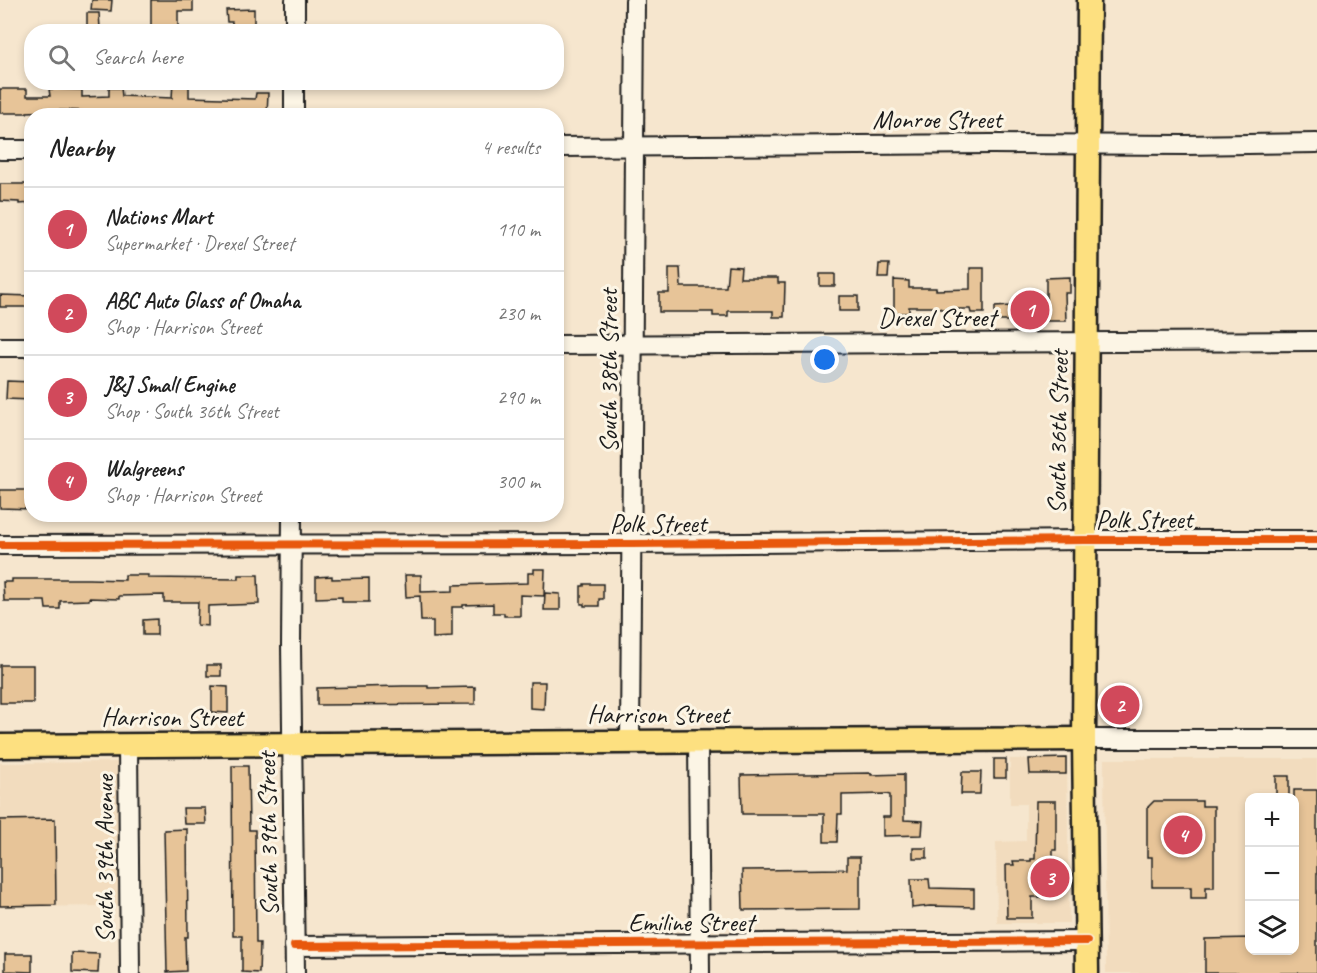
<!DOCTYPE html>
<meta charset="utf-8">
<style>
body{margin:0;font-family:Caveat,sans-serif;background:#f2f2f2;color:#222}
.controls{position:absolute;right:18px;bottom:18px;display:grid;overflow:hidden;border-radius:12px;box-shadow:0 3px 9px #0003}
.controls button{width:54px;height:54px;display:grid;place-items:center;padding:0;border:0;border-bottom:2px solid #e0e0e0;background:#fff;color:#222;font:30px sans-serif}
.you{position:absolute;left:825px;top:360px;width:21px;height:21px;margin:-15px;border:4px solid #fff;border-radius:50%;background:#1a73e8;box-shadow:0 0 0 9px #1a73e833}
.badge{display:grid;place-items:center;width:39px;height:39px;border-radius:50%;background:#d1495b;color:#fff;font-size:20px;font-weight:700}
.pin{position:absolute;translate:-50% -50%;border:3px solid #fff;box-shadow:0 2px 6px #0006}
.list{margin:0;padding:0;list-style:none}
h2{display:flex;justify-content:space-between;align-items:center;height:78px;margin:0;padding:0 24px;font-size:26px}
h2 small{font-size:20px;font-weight:400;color:#767676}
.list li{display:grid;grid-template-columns:39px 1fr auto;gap:18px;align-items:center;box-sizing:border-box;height:84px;padding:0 24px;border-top:2px solid #e0e0e0}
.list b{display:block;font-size:22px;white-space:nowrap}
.list p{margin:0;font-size:20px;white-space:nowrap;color:#767676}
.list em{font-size:20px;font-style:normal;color:#767676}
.icon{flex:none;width:33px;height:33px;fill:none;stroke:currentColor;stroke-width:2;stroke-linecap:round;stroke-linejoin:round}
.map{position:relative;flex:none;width:1317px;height:973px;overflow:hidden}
.search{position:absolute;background:#fff;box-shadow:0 3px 9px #0003;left:24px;top:24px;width:540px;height:66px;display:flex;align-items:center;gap:15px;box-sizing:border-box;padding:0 21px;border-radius:24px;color:#767676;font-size:22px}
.panel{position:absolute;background:#fff;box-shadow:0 3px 9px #0003;left:24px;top:108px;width:540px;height:414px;border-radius:24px}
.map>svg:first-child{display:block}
.built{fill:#f2dcbe;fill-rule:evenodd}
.building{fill:#e7c498;stroke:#1c1c1c;stroke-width:1.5}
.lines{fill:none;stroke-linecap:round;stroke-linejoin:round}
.minor-casing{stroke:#1c1c1c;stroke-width:22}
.major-casing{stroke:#1c1c1c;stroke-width:27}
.minor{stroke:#fcf5e5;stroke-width:18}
.major{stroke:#fde080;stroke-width:22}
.cycleway-casing{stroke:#fcf5e5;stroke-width:11}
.cycleway{stroke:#e8590c;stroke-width:8}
.labels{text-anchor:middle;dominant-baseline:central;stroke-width:6;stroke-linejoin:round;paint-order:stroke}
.street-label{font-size:26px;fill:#1c1c1c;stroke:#fcf5e5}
</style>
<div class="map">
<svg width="1317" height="973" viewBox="0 0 1317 973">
<rect width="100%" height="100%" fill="#f6e6ce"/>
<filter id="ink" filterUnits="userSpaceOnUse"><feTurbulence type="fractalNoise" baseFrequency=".0167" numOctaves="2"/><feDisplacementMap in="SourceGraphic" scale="12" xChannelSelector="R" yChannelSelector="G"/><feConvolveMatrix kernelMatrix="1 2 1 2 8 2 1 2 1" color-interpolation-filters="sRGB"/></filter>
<g filter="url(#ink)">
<!-- built -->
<g class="built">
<polygon points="1010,759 1067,759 1069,923 997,923 996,842 1026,841 1026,804 1010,804"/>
<path d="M1104 759H1317V973H1106ZM1250 798H1294V950H1250Z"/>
<polygon points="118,762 118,906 0,907 0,763"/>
</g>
<!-- building -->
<g class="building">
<polygon points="92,0 112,0 111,11 91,10"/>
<polygon points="151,0 193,0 193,11 178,11 178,32 166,32 166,29 151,29"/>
<polygon points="254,9 254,32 233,32 232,22 227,22 226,10"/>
<polygon points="87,13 99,13 100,28 87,29"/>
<polygon points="173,82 189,82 189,97 255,99 256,93 268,93 267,115 233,114 233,112 213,112 213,116 202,116 203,113 179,112 179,113 146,112 146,115 136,115 136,113 96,113 96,111 50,110 50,111 27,112 27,113 0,113 0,89 27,89 27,96 50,96 49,89 82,90 82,97 109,96 109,88 121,88 122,96 172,98"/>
<polygon points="0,184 32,184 32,203 19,204 19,202 0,201"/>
<polygon points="879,264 889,264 888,278 878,278"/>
<polygon points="728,266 741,267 740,278 778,278 778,283 785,283 784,317 773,317 773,311 728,311 728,316 713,316 713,312 659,312 659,293 669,293 669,268 680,268 681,287 726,287"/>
<polygon points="970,268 984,268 984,313 971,313 970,309 940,309 940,308 935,307 909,307 909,313 894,313 894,280 909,281 909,288 936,288 936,290 970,289"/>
<rect x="820" y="274" width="15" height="12"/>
<polygon points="1070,277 1070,293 1065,293 1066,321 995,321 995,307 1046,304 1046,278"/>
<polygon points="0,295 32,296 32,307 0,307"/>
<rect x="839" y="296" width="19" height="15"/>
<polygon points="7,381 32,382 32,400 6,399"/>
<polygon points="0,490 32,490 32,509 0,508"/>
<polygon points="534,569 545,569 544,596 520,595 520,616 504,616 504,613 493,613 493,604 463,605 463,607 452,607 452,637 433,638 433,621 421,621 420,596 406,597 405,575 421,575 421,592 453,591 453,585 528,583 528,573 534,573"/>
<polygon points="125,575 148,575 148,578 238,579 238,575 258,575 259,604 208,606 208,626 197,625 198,602 164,602 164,595 119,596 119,599 89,598 89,600 60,601 60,609 46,609 45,601 4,601 3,582 12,582 12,579 89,579 125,580"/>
<polygon points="332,576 332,579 369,578 369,602 342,602 342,597 316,598 316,577"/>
<polygon points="584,584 603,584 603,599 599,599 599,606 584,606 584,604 581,604 581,586 584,586"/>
<polygon points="545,593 560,594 560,610 544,610"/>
<polygon points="157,619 157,635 143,635 143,620"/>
<rect x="0" y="665" width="33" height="38"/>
<rect x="207" y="665" width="14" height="11"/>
<polygon points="530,682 545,682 544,709 530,708"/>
<polygon points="212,686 228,687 228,713 212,712"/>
<polygon points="403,686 428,686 428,688 475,687 475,704 317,705 317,688"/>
<polygon points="1066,758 1066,774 1030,774 1029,759"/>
<rect x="994" y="759" width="12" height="19"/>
<polygon points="232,766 248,766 249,830 255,830 256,943 260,943 259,973 242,972 242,936 233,936"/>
<polygon points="962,772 981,772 980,794 961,794"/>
<polygon points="871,773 871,775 904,774 904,820 923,821 922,835 883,836 883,817 890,817 890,795 886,794 842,795 842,814 838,814 837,842 824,842 824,814 742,814 741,775"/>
<rect x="1276" y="776" width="13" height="22"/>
<polygon points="1294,790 1317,790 1317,973 1205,973 1205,939 1250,938 1250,951 1294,951"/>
<polygon points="1036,801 1056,801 1056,850 1053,850 1053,877 1055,877 1055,897 1032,897 1032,918 1007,918 1006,865 1014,865 1013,861 1031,861 1031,859 1035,859"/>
<polygon points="1154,801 1202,801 1202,806 1214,806 1214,887 1206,887 1206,898 1191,898 1191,887 1152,887 1152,857 1147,857 1147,808"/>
<polygon points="183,808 205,808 206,824 184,824"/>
<polygon points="55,819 56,905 0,906 0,820"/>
<polygon points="187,829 188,937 185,937 186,971 167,972 164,830"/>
<rect x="913" y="848" width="14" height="10"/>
<polygon points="847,857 860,857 860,909 743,910 742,870 847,869"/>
<polygon points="911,879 929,879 930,888 974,889 974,907 930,906 912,908"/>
<polygon points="72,953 99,954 98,973 72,972"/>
<polygon points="5,954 32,954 32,972 5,971"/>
</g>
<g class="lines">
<defs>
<g id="minor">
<polyline points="295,32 295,0"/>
<polyline points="294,116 294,82"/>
<polyline points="556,147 992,144 1185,145 1317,143"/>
<polyline points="0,150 32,150"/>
<polyline points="556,345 1317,341"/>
<polyline points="0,347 32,347"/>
<polyline points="292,514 291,645 295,973"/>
<polyline points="0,545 632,544 1085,540 1317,540"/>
<polyline points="1084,739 1317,739"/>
<polyline points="630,742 635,0"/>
<polyline points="698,742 700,973"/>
<polyline points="128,746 130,973"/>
<polyline points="294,946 1087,941"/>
</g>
<g id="major">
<polyline points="0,746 1084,739"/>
<polyline points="1087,973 1084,739 1089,0"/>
</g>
</defs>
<!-- minor casing -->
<use href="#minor" class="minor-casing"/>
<!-- major casing -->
<use href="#major" class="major-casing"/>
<!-- minor -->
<use href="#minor" class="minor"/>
<!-- major -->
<use href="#major" class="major"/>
<defs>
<g id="cycleway">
<polyline points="0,545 632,544 1085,540 1317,540"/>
<polyline points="294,946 1087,941"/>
</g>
</defs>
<!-- cycleway casing -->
<use href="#cycleway" class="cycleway-casing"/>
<!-- cycleway -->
<use href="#cycleway" class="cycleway"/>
</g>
</g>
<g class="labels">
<!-- street labels -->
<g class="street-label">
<text x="937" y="119">Monroe Street</text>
<text x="937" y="317">Drexel Street</text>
<text transform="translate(608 371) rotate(-90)">South 38th Street</text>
<text transform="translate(1058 432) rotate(-89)">South 36th Street</text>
<text x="1144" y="519">Polk Street</text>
<text x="658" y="523">Polk Street</text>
<text x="658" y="714">Harrison Street</text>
<text x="172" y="717">Harrison Street</text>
<text transform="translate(268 834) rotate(-91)">South 39th Street</text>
<text transform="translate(104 859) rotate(-90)">South 39th Avenue</text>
<text x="691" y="922">Emiline Street</text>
</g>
</g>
</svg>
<div class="controls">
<button>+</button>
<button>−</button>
<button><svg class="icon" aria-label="layers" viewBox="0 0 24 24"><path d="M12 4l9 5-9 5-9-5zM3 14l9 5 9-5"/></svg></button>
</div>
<div class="you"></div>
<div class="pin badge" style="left:1030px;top:310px">1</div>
<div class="pin badge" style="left:1120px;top:705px">2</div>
<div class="pin badge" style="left:1050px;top:878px">3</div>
<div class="pin badge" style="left:1183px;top:835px">4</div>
<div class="search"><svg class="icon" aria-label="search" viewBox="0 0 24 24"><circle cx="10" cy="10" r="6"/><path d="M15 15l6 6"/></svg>Search here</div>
<section class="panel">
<h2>Nearby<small>4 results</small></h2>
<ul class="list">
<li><span class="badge">1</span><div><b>Nations Mart</b><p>Supermarket · Drexel Street</p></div><em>110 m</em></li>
<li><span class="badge">2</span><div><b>ABC Auto Glass of Omaha</b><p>Shop · Harrison Street</p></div><em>230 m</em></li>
<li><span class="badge">3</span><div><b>J&amp;J Small Engine</b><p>Shop · South 36th Street</p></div><em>290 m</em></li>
<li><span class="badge">4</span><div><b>Walgreens</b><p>Shop · Harrison Street</p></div><em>300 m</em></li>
</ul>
</section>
</div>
